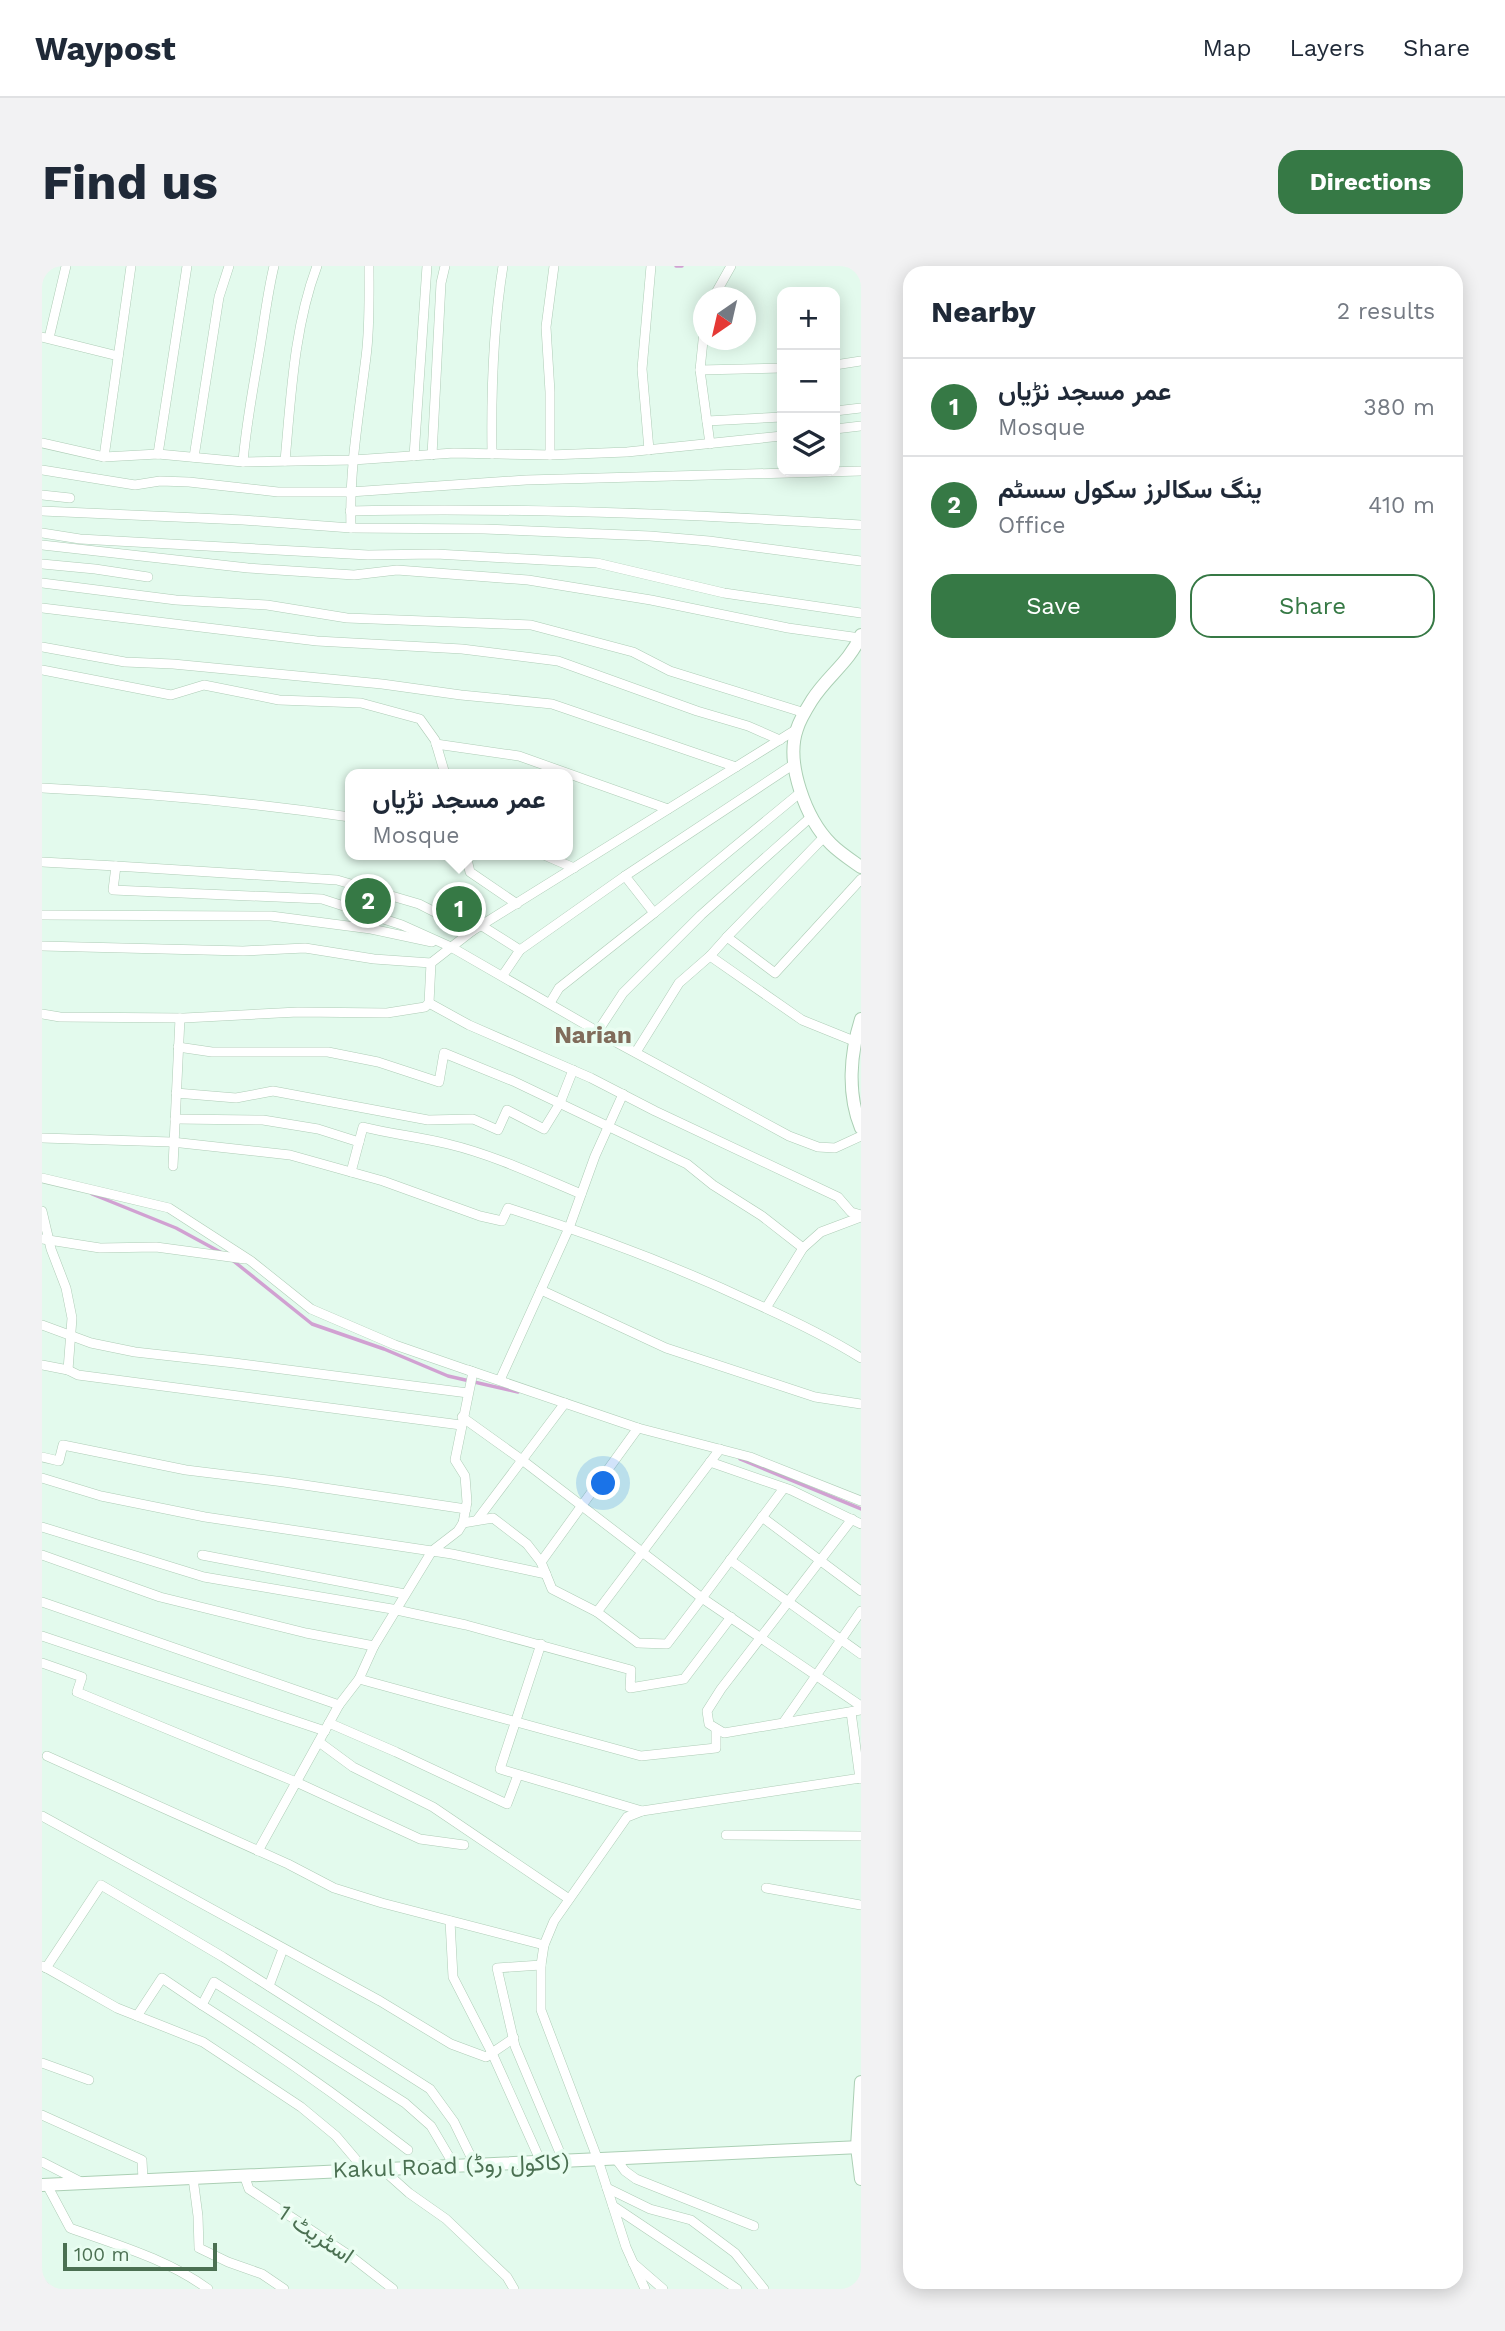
<!DOCTYPE html>
<meta charset="utf-8">
<style>
body{margin:0;font-family:"Work Sans",Vazirmatn,sans-serif;background:#f2f2f3;color:#1f2937}
.controls{position:absolute;right:21px;top:21px;display:grid;overflow:hidden;border-radius:14px;box-shadow:0 4px 18px #0003}
.controls button{width:63px;height:63px;display:grid;place-items:center;padding:0;border:0;border-bottom:2px solid #e0e1e3;background:#fff;color:#1f2937;font:35px sans-serif}
.compass{position:absolute;left:651px;top:21px;width:63px;height:63px;border-radius:50%;background:#fff;box-shadow:0 4px 18px #0003;rotate:214deg}
.scale{position:absolute;left:21px;bottom:18px;width:154px;box-sizing:border-box;padding-left:7px;border:4px solid #4b7052;border-top:0;font-size:19px;line-height:24px;white-space:nowrap;color:#4b7052;-webkit-text-stroke:5px #e9fdf1;paint-order:stroke}
.you{position:absolute;left:562px;top:1218px;width:24px;height:24px;margin:-18px;border:5px solid #fff;border-radius:50%;background:#1a73e8;box-shadow:0 0 0 10px #1a73e833}
.badge{display:grid;place-items:center;width:46px;height:46px;border-radius:50%;background:#367945;color:#fff;font-size:23px;font-weight:700}
.pin{position:absolute;translate:-50% -50%;border:4px solid #fff;box-shadow:0 2px 7px #0006}
.popup{position:absolute;left:303px;top:503px;width:228px;height:91px;box-sizing:border-box;display:grid;place-content:center;border-radius:14px;background:#fff;filter:drop-shadow(0 2px 5px #0005);font-size:23px;white-space:nowrap;color:#747a83}
.popup b{font-size:26px;color:#1f2937}
.popup::after{content:'';position:absolute;left:50%;top:100%;margin-left:-14px;border:14px solid transparent;border-top-color:#fff}
.list{margin:0;padding:0;list-style:none}
h2{display:flex;justify-content:space-between;align-items:center;height:91px;margin:0;padding:0 28px;font-size:30px}
h2 small{font-size:23px;font-weight:400;color:#747a83}
.list li{display:grid;grid-template-columns:46px 1fr auto;gap:21px;align-items:center;box-sizing:border-box;height:98px;padding:0 28px;border-top:2px solid #e0e1e3}
.list b{display:block;font-size:26px;white-space:nowrap}
.list p{margin:0;font-size:23px;white-space:nowrap;color:#747a83}
.list em{font-size:23px;font-style:normal;color:#747a83}
.actions{display:flex;gap:14px;padding:21px 28px}
.actions a{flex:1;padding:16px 0;border:2px solid #367945;border-radius:21px;text-align:center;font-size:24px;color:#367945}
.actions .main{background:#367945;color:#fff}
.icon{flex:none;width:38px;height:38px;fill:none;stroke:currentColor;stroke-width:2;stroke-linecap:round;stroke-linejoin:round}
.map{position:relative;flex:none;width:819px;height:2023px;overflow:hidden;border-radius:21px}
header{display:flex;align-items:center;gap:42px;box-sizing:border-box;height:98px;padding:0 35px;background:#fff;border-bottom:2px solid #e0e1e3}
header strong{font-size:33px}
nav{display:flex;gap:38px;margin-inline-start:auto;font-size:24px}
.intro{display:flex;align-items:center;justify-content:space-between;box-sizing:border-box;height:168px;padding:0 42px}
h1{margin:0;font-size:49px}
.button{padding:18px 32px;border-radius:21px;background:#367945;color:#fff;font-size:24px;font-weight:700}
main{display:flex;gap:42px;padding:0 42px}
aside{flex:1;background:#fff;border-radius:21px;box-shadow:0 4px 18px #0003}
.map>svg:first-child{display:block}
.lines{fill:none;stroke-linecap:round;stroke-linejoin:round}
.stream{stroke:#d1a1d2;stroke-width:3.5}
.minor-casing{stroke:#aeccb6;stroke-width:10}
.secondary-casing{stroke:#abcfb4;stroke-width:14}
.minor{stroke:#fff;stroke-width:9}
.secondary{stroke:#fff;stroke-width:12}
.labels{text-anchor:middle;dominant-baseline:central;stroke-width:7;stroke-linejoin:round;paint-order:stroke}
.street-label{font-size:23px;fill:#4b7052;stroke:#e9fdf1}
.neighbourhood-label{font-size:24px;font-weight:bold;fill:#806c5b;stroke:#e9fdf1}
</style>
<header>
<strong>Waypost</strong>
<nav><a>Map</a><a>Layers</a><a>Share</a></nav>
</header>
<div class="intro"><h1>Find us</h1><a class="button">Directions</a></div>
<main>
<div class="map">
<svg width="819" height="2023" viewBox="0 0 819 2023">
<rect width="100%" height="100%" fill="#e3faed"/>
<g class="lines">
<!-- stream -->
<g class="stream">
<polyline points="634,0 640,0"/>
<polyline points="50,928 134,962 180,987"/>
<polyline points="189,993 270,1058 342,1083 406,1110 476,1126"/>
<polyline points="698,1193 819,1243"/>
</g>
<defs>
<g id="minor">
<polyline points="671,32 689,0"/>
<polyline points="662,65 658,104 668,178"/>
<polyline points="0,71 76,90"/>
<polyline points="7,72 24,0"/>
<polyline points="793,99 819,95"/>
<polyline points="658,104 740,102"/>
<polyline points="793,145 819,142"/>
<polyline points="665,155 740,151"/>
<polyline points="793,163 819,160"/>
<polyline points="0,177 62,191 116,188 201,196 311,194 412,187 508,189 585,186 740,170"/>
<polyline points="607,184 600,103 609,0"/>
<polyline points="116,188 145,0"/>
<path d="M450 188C449 125 451 62 461 0"/>
<polyline points="390,189 399,17 403,0"/>
<polyline points="508,189 508,126 504,61 512,0"/>
<polyline points="372,190 385,0"/>
<polyline points="62,191 89,0"/>
<polyline points="152,191 177,31 187,0"/>
<path d="M243 195C249 130 252 61 275 0"/>
<path d="M201 196C204 159 211 123 217 87 222 58 225 29 232 0"/>
<polyline points="0,204 93,219 118,215 147,216 236,226 308,226 484,214 819,205"/>
<polyline points="0,229 28,232"/>
<polyline points="0,245 201,254 309,262 442,263 608,270 667,275 819,295"/>
<path d="M308 245C479 241 649 248 819 259"/>
<path d="M309 262C307 204 317 148 324 91 328 61 327 30 327 0"/>
<polyline points="0,267 38,273 326,289 394,288 555,297 682,327 819,347"/>
<polyline points="0,279 206,302 312,309 355,304 486,314 609,334 746,362 818,372"/>
<polyline points="0,298 53,303 106,311"/>
<polyline points="0,317 134,334 225,339 305,352 489,359 591,386 628,405 763,447"/>
<polyline points="0,342 275,375 420,383 516,395 655,445 706,460 738,474"/>
<polyline points="0,381 83,396 131,398 340,418 419,429 510,438 694,501"/>
<polyline points="0,404 129,429 162,419 237,434 319,437 378,453 393,474 403,508"/>
<polyline points="394,478 477,490 626,543"/>
<polyline points="752,498 583,610 612,647 759,526"/>
<path d="M0 522C103 527 206 536 308 551"/>
<polyline points="783,570 685,671 733,707 819,613"/>
<polyline points="424,589 428,606 475,638"/>
<polyline points="502,589 532,602"/>
<polyline points="0,596 74,600"/>
<polyline points="0,649 229,650 329,663 390,676"/>
<polyline points="440,660 478,684 583,610"/>
<polyline points="430,665 377,638 295,614 74,600 71,624 280,633 360,659 409,681 572,775 747,870 776,881 793,882 819,870"/>
<polyline points="685,671 668,690 760,754 812,775"/>
<polyline points="0,680 201,685 263,682 332,693 389,697"/>
<polyline points="461,709 478,684"/>
<polyline points="387,737 427,759 549,812 613,845 796,931 809,946 819,949"/>
<polyline points="508,737 517,722 612,647"/>
<polyline points="0,748 18,751 142,752 256,746 345,747 383,741 387,737 389,697 430,665 755,463"/>
<polyline points="556,765 581,727 659,649 770,550"/>
<polyline points="136,781 170,786 286,786 336,796 397,816 402,787 471,815 645,898 671,919 720,950 761,982"/>
<polyline points="594,786 637,717 668,690"/>
<polyline points="134,827 194,832 231,825 386,854 431,853 456,864 465,844 502,863 518,837 531,804"/>
<polyline points="133,853 221,854 276,863 317,876"/>
<path d="M0 872 130 876 248 889 341 915 438 950 460 955 466 942C549 968 631 999 710 1036 748 1053 784 1070 819 1092"/>
<polyline points="131,900 138,752"/>
<path d="M309 906 321 861C349 868 378 871 406 878 452 889 496 910 539 928"/>
<polyline points="0,912 127,942 209,995 269,1043 353,1079 431,1106 413,1194 423,1210 425,1236 421,1257 416,1265 390,1285 332,1380 317,1413 599,1490 674,1482 674,1464"/>
<polyline points="0,945 9,983 24,1022 30,1052 26,1104"/>
<polyline points="0,973 58,982 114,981 203,993"/>
<polyline points="499,1024 624,1082 773,1131 819,1138"/>
<polyline points="724,1042 761,982 779,966 819,951"/>
<polyline points="0,1059 49,1077 93,1086 192,1097 426,1127"/>
<polyline points="0,1099 26,1104 36,1109 419,1159"/>
<polyline points="426,1104 596,1162 708,1191 819,1235"/>
<polyline points="458,1114 527,962 553,890 581,828"/>
<polyline points="420,1151 480,1194 660,1332 742,1222"/>
<polyline points="0,1191 17,1195 21,1179 144,1204 242,1216 424,1243"/>
<polyline points="668,1196 749,1224 819,1258"/>
<polyline points="0,1212 59,1230 163,1251 410,1288 504,1308"/>
<polyline points="720,1251 819,1325"/>
<polyline points="810,1253 679,1423 665,1445 667,1458 682,1467 819,1444"/>
<polyline points="435,1254 523,1137"/>
<polyline points="421,1257 451,1252 485,1278 499,1296 510,1323 555,1346 596,1377 625,1378 660,1332 819,1440"/>
<polyline points="0,1261 162,1311 350,1343 424,1359 589,1404 588,1422 642,1413 689,1351"/>
<polyline points="0,1289 118,1331 264,1367 332,1380"/>
<polyline points="160,1289 363,1328"/>
<polyline points="688,1294 819,1388"/>
<polyline points="499,1296 596,1162"/>
<polyline points="0,1336 297,1439 317,1413"/>
<polyline points="555,1346 678,1183"/>
<polyline points="0,1370 283,1465"/>
<polyline points="499,1378 458,1503 600,1545"/>
<polyline points="0,1397 40,1411 35,1426 254,1516 378,1573 422,1579"/>
<polyline points="809,1446 818,1513"/>
<polyline points="287,1457 354,1486 465,1538 476,1509"/>
<polyline points="741,1457 819,1345"/>
<polyline points="277,1476 311,1501 391,1541 527,1633"/>
<polyline points="5,1490 246,1598 292,1622 340,1637 502,1679"/>
<polyline points="0,1550 338,1735 409,1778 444,1791 472,1772"/>
<polyline points="684,1569 819,1570"/>
<polyline points="216,1585 297,1439"/>
<polyline points="724,1622 819,1639"/>
<polyline points="408,1655 411,1711 450,1787 499,1896"/>
<polyline points="499,1699 455,1702 473,1780 521,1894"/>
<polyline points="1,1700 75,1742 161,1776 259,1841 294,1870 322,1903"/>
<polyline points="4,1702 59,1619 181,1691 388,1823 412,1856 433,1899"/>
<polyline points="227,1720 241,1683"/>
<path d="M160 1739C231 1784 299 1832 366 1884"/>
<polyline points="95,1750 120,1712 160,1739 172,1716 363,1837 389,1860 412,1899"/>
<polyline points="0,1797 47,1814"/>
<polyline points="0,1849 100,1894 101,1914"/>
<polyline points="574,1893 583,1905 594,1913 712,1960"/>
<polyline points="0,1896 39,1916"/>
<polyline points="339,1902 367,1927 404,1953 465,2011 472,2023"/>
<polyline points="202,1909 207,1923 311,1992 351,2023"/>
<polyline points="151,1912 156,1950 157,1982 186,1996 220,2008 242,2023"/>
<path d="M5 1919 28 1962C75 1979 125 1993 166 2023"/>
<polyline points="565,1922 608,1943 649,1954 693,1987 722,2023"/>
<polyline points="571,1940 695,2023"/>
<polyline points="591,1997 621,2023"/>
<polyline points="0,2018 5,2023"/>
<polyline points="603,2023 584,1981 556,1894 499,1744 499,1699 502,1679 512,1655 585,1551 600,1545 819,1512"/>
</g>
<g id="secondary">
<path d="M819 369C807 397 786 409 770 434 765 442 758 453 755 463 743 497 764 553 789 578 798 587 809 594 819 601"/>
<path d="M819 753C808 788 805 828 819 862"/>
<polyline points="819,1816 815,1881 819,1913"/>
<polyline points="0,1919 819,1881"/>
</g>
</defs>
<!-- minor casing -->
<use href="#minor" class="minor-casing"/>
<!-- secondary casing -->
<use href="#secondary" class="secondary-casing"/>
<!-- minor -->
<use href="#minor" class="minor"/>
<!-- secondary -->
<use href="#secondary" class="secondary"/>
</g>
<g class="labels">
<!-- street labels -->
<g class="street-label">
<text transform="translate(409 1900) rotate(-2)">Kakul Road (کاکول روڈ)</text>
<text transform="translate(274 1968) rotate(34)">اسٹریٹ 1</text>
</g>
<!-- neighbourhood labels -->
<g class="neighbourhood-label">
<text x="551" y="769">Narian</text>
</g>
</g>
</svg>
<div class="controls">
<button>+</button>
<button>−</button>
<button><svg class="icon" aria-label="layers" viewBox="0 0 24 24"><path d="M12 4l9 5-9 5-9-5zM3 14l9 5 9-5"/></svg></button>
</div>
<svg class="compass" viewBox="-18 -18 36 36"><path d="M0-13l5 13h-10z" fill="#e53935"/><path d="M0 13l5-13h-10z" fill="#747a83"/></svg>
<div class="scale">100 m</div>
<div class="you"></div>
<div class="pin badge" style="left:417px;top:643px">1</div>
<div class="popup"><b>عمر مسجد نڑیاں</b>Mosque</div>
<div class="pin badge" style="left:326px;top:635px">2</div>
</div>
<aside>
<h2>Nearby<small>2 results</small></h2>
<ul class="list">
<li><span class="badge">1</span><div><b>عمر مسجد نڑیاں</b><p>Mosque</p></div><em>380 m</em></li>
<li><span class="badge">2</span><div><b>ینگ سکالرز سکول سسٹم</b><p>Office</p></div><em>410 m</em></li>
</ul>
<div class="actions"><a class="main">Save</a><a>Share</a></div>
</aside>
</main>
